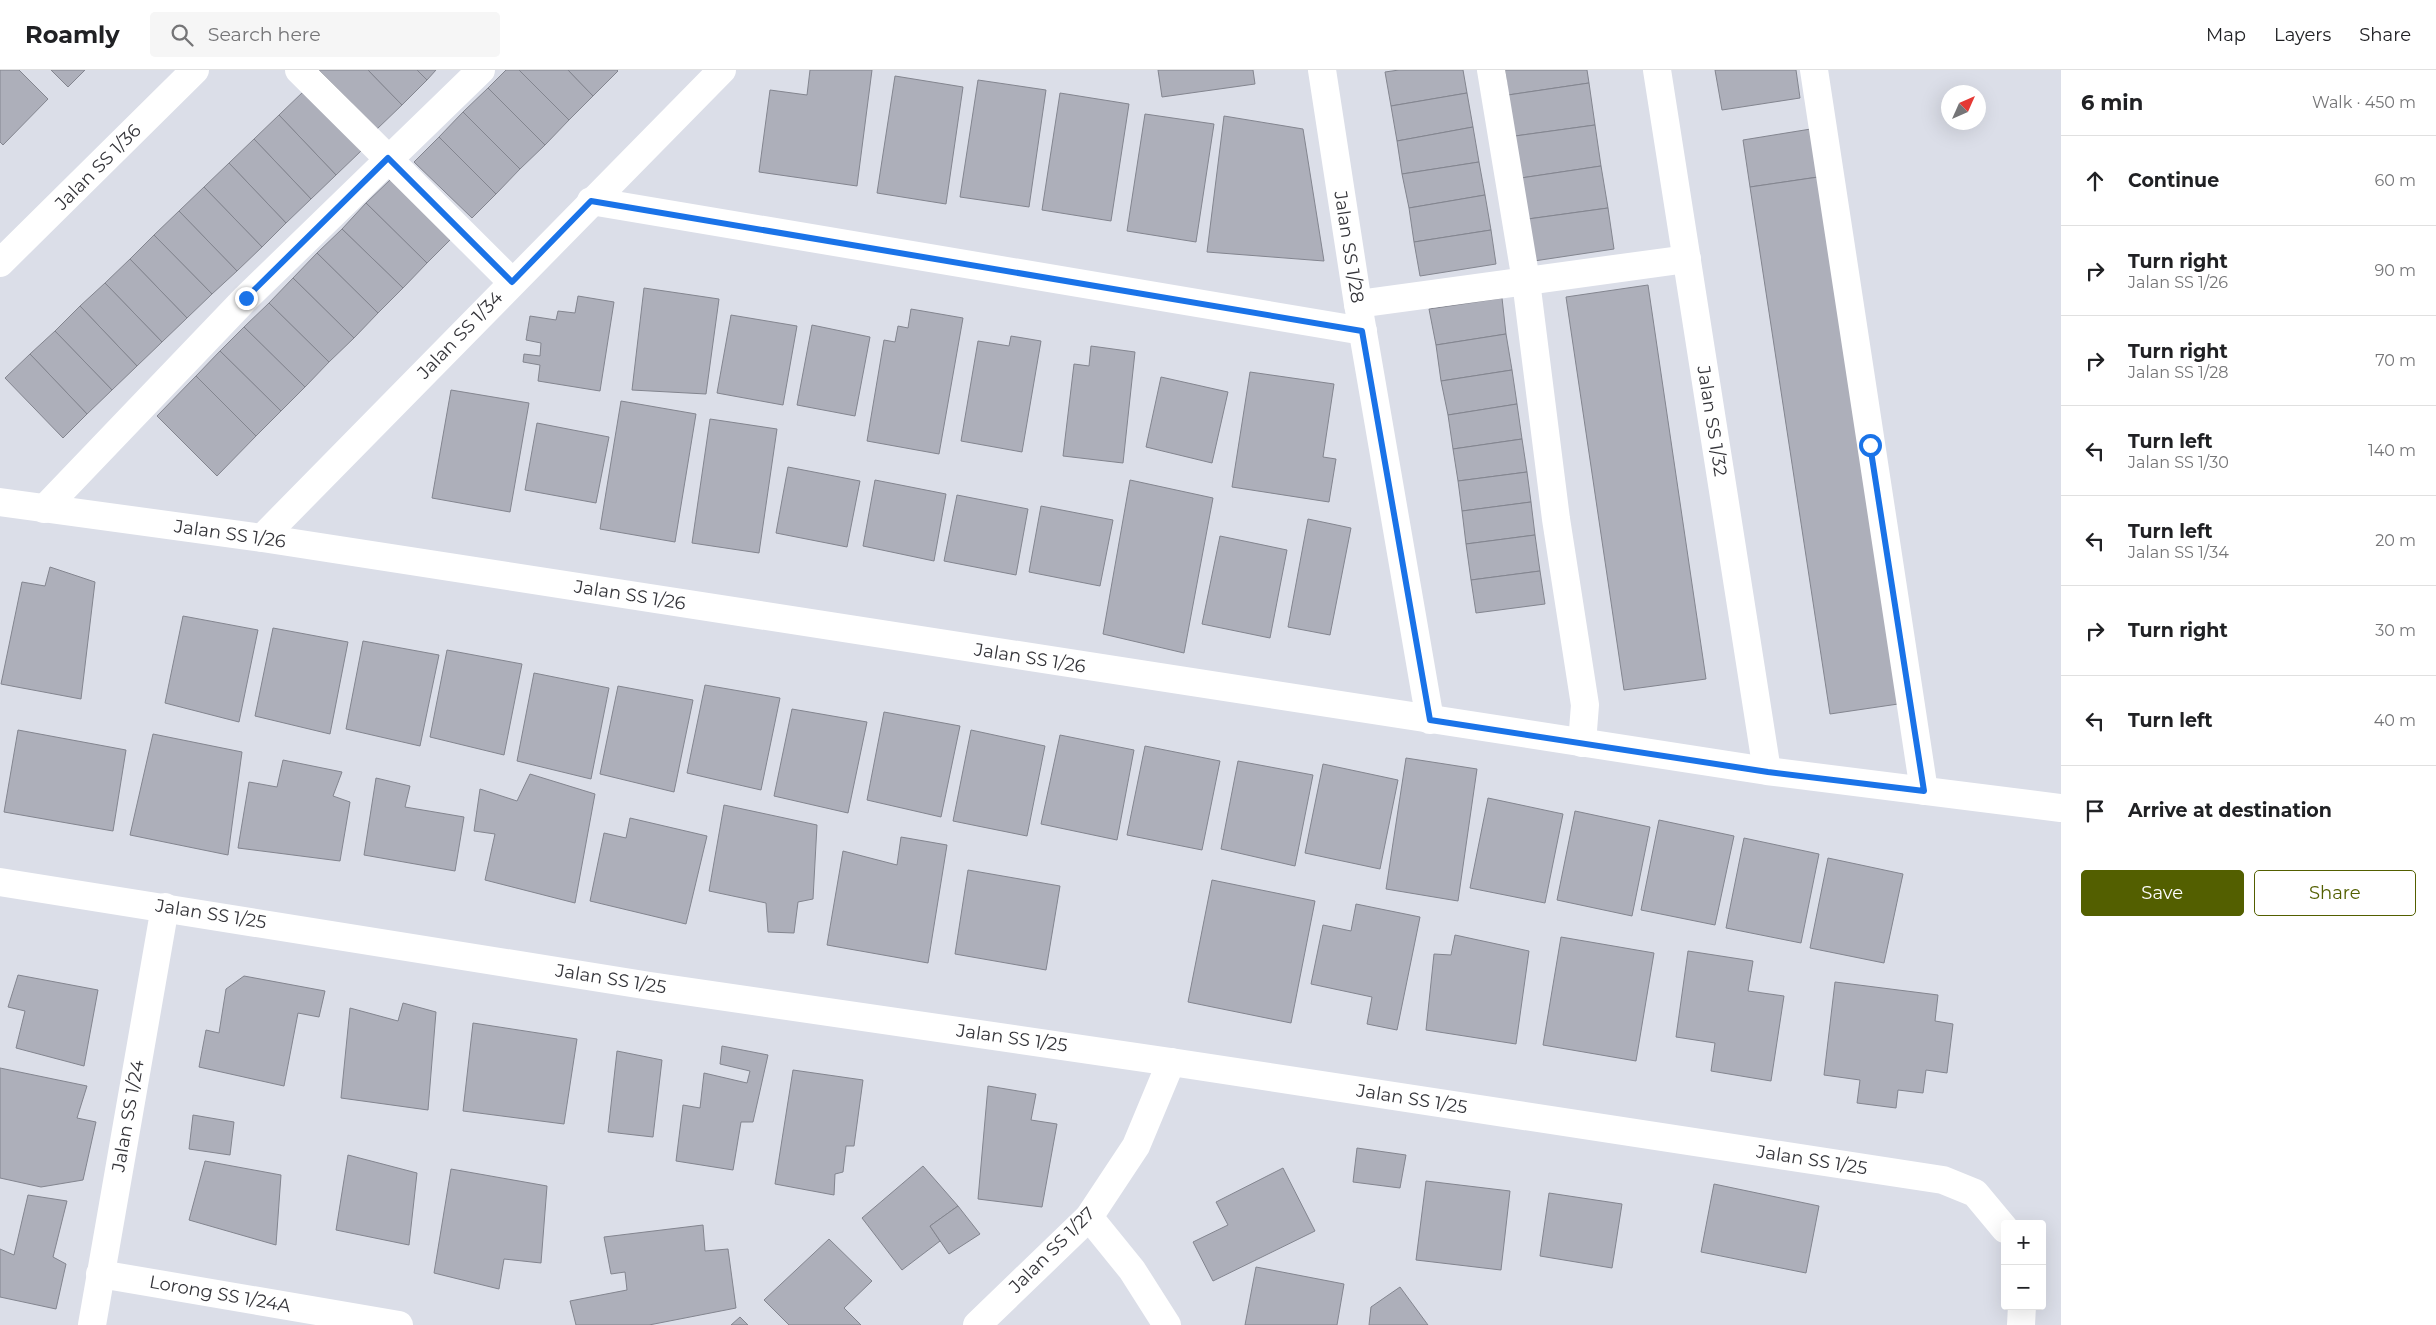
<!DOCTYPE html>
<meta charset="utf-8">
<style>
body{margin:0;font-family:Montserrat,sans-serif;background:#f6f6f6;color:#202124}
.controls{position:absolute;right:15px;bottom:15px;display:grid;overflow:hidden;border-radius:5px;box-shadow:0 5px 20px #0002}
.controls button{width:45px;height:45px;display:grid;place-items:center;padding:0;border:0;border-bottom:1px solid #e0e0e0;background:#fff;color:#202124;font:25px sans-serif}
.compass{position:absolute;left:1941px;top:15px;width:45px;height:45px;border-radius:50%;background:#fff;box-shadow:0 5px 20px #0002;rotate:45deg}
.stop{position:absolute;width:15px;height:15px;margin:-11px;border:4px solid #1a73e8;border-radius:50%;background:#fff}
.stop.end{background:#1a73e8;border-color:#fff;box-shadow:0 1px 5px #0008}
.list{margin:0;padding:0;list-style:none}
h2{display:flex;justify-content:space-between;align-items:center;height:65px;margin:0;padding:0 20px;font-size:21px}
h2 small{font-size:16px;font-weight:400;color:#757577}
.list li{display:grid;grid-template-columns:32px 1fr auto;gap:15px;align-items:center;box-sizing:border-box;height:90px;padding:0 20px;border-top:1px solid #e0e0e0}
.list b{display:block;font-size:19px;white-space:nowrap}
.list p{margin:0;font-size:16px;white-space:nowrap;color:#757577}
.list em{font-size:16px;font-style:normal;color:#757577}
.actions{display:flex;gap:10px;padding:15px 20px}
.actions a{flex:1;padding:11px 0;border:1px solid #535f00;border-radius:5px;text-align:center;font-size:18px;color:#535f00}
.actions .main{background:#535f00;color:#fff}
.icon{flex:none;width:28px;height:28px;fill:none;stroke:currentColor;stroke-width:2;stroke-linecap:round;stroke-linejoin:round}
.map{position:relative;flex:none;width:2061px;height:1255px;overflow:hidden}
header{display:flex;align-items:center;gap:30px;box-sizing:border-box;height:70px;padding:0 25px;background:#fff;border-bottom:1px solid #e0e0e0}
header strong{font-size:24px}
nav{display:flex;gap:28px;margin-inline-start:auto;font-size:18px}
.search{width:350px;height:45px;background:#f6f6f6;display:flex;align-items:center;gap:12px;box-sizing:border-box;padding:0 18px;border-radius:5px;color:#757577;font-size:19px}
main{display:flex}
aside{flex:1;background:#fff}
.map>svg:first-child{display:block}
.building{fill:#adafba;stroke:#83858f}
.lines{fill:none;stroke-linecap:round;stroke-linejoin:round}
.minor{stroke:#fff;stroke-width:28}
.route{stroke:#1a73e8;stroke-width:6}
.labels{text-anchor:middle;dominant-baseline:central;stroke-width:4;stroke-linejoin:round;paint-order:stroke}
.street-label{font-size:18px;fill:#343439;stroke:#fff}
</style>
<header>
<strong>Roamly</strong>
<div class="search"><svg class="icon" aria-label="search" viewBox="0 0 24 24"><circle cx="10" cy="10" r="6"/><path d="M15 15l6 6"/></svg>Search here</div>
<nav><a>Map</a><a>Layers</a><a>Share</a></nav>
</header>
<main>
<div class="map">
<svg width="2061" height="1255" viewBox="0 0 2061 1255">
<rect width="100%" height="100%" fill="#dbdee8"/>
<!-- building -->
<g class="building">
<polygon points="0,0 19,0 48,29 3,75 0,72"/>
<polygon points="51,0 85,0 68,17"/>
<polygon points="319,0 368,0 402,35 377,59"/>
<polygon points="368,0 417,0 427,10 402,35"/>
<polygon points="417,0 436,0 427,10"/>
<polygon points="506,0 519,0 569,50 545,75 488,18"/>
<polygon points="519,0 568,0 593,26 569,50"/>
<polygon points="568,0 617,0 618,1 593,26"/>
<polygon points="810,0 872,0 857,116 759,102 770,20 807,25"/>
<polygon points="1158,0 1253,0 1255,14 1162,27"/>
<polygon points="1399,0 1463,0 1467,23 1391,36 1385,2"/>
<polygon points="1505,0 1587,0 1589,13 1508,25"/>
<polygon points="1715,0 1796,0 1800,28 1722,40"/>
<polygon points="895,6 963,17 946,134 877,123"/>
<polygon points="978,10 1046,20 1029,137 960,127"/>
<polygon points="1589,13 1595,55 1515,66 1508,25"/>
<polygon points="488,18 545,75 520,99 463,42"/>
<polygon points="304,21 361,81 336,105 279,45"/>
<polygon points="1060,23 1129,34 1111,151 1042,140"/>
<polygon points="1467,23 1473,57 1397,71 1391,36"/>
<polygon points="463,42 520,99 496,124 439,67"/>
<polygon points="1145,44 1214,54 1196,172 1127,161"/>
<polygon points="279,45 336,105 311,129 254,69"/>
<polygon points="1224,46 1303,59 1324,191 1207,182"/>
<polygon points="1595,55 1601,96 1521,108 1515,66"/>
<polygon points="1473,57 1479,92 1402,104 1397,71"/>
<polygon points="1817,58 1825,106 1750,117 1743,70"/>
<polygon points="439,67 496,124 472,148 414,92"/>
<polygon points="254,69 311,129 286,153 229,93"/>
<polygon points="1479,92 1485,125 1409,138 1402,104"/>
<polygon points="229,93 286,153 262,177 204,117"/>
<polygon points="1601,96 1608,138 1528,149 1521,108"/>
<polygon points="1825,106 1905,633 1830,644 1750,117"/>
<polygon points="391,109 451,169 427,193 366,133"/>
<polygon points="204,117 262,177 237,201 179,141"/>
<polygon points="1485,125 1491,160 1414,172 1409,138"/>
<polygon points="366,133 427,193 403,218 342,159"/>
<polygon points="1608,138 1614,179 1534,191 1528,149"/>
<polygon points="179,141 237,201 212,224 154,165"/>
<polygon points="342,159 403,218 378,243 317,183"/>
<polygon points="1491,160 1496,194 1420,206 1414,172"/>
<polygon points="154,165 212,224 187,248 130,189"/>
<polygon points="317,183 378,243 354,268 293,208"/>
<polygon points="130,189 187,248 162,272 105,213"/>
<polygon points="293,208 354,268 329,292 269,233"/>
<polygon points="105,213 162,272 137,296 80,236"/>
<polygon points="1648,215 1706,609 1624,620 1566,227"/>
<polygon points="644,218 719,229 706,324 632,320"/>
<polygon points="578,226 614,232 600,321 538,311 540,295 523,292 524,284 540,286 541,273 526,270 530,246 556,250 558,241 575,243"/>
<polygon points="1502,228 1506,264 1436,275 1429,239"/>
<polygon points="269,233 329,292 305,317 244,257"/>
<polygon points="80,236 137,296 112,320 55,261"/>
<polygon points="911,239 963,248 939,384 867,371 884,270 895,272 898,256 908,258"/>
<polygon points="731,245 797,256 783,335 717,323"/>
<polygon points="812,255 870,267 855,346 797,335"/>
<polygon points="244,257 305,317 281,341 220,281"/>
<polygon points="55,261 112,320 87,344 30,284"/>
<polygon points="1506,264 1512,300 1441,311 1436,275"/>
<polygon points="1011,266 1041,271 1022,382 961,371 978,271 1009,276"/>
<polygon points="1091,276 1135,282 1123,393 1063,386 1074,294 1089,296"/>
<polygon points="220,281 281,341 256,366 196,306"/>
<polygon points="30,284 87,344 63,368 5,308"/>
<polygon points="1512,300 1517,334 1448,345 1441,311"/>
<polygon points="1250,302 1334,314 1323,387 1336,389 1329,432 1232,417"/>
<polygon points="196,306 256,366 217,406 157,346"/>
<polygon points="1161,307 1228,322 1212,393 1146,377"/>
<polygon points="451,320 529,333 510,442 432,428"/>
<polygon points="621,331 696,344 675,472 600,459"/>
<polygon points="1517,334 1522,369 1453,379 1448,345"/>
<polygon points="710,349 777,359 759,483 692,473"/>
<polygon points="537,353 609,367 596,433 525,420"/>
<polygon points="1522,369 1527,402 1458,411 1453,379"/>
<polygon points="788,397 860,411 847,477 776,463"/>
<polygon points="1527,402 1531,432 1462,441 1458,411"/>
<polygon points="875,410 946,424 934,491 863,476"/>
<polygon points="1130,410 1213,428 1184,583 1103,564"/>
<polygon points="957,425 1028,439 1016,505 944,491"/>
<polygon points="1531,432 1535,465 1466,474 1462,441"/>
<polygon points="1041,436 1113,450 1100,516 1029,502"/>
<polygon points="1308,449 1351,458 1330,565 1288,557"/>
<polygon points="1535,465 1540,501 1471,510 1466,474"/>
<polygon points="1220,466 1287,480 1270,568 1202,554"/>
<polygon points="50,497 95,512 81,629 1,614 22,512 45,516"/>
<polygon points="1540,501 1545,534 1476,543 1471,510"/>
<polygon points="183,546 258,560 239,652 165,633"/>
<polygon points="273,558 348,572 330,664 255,646"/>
<polygon points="363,571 439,585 420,676 346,659"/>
<polygon points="447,580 522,594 504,685 430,667"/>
<polygon points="534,603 609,618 591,709 517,691"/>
<polygon points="705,615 780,628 761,720 687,703"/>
<polygon points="618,616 693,630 674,722 600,704"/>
<polygon points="792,639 867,652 848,743 774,726"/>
<polygon points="884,642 960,656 941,747 867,730"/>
<polygon points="18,660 126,680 113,761 4,742"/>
<polygon points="971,660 1045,676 1027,766 953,751"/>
<polygon points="153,664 242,682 228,785 130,765"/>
<polygon points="1060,665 1134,680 1117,770 1041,754"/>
<polygon points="1145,676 1220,691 1202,780 1127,765"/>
<polygon points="1406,688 1477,699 1458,831 1386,819"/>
<polygon points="283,690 342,702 333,726 350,732 340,791 238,778 249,712 277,717"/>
<polygon points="1238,691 1313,705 1295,796 1221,779"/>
<polygon points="1323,694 1398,710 1380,799 1305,783"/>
<polygon points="530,704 595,724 575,833 485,810 495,764 474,761 480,719 517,731"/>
<polygon points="376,708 410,716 405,737 464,747 455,801 364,785"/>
<polygon points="1488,728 1563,744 1545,833 1470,818"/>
<polygon points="724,735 817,755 813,829 798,832 794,863 768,862 766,833 709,821"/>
<polygon points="1575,741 1650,757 1632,846 1557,830"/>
<polygon points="630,748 707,766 686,854 590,831 604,763 626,768"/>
<polygon points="1659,750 1734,766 1715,855 1641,840"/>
<polygon points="901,767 947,775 928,893 827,875 843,781 897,795"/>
<polygon points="1744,768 1819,784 1801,873 1726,858"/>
<polygon points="1828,788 1903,804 1884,893 1810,878"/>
<polygon points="968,800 1060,816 1046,900 955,884"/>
<polygon points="1212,810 1315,831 1291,953 1188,932"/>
<polygon points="1356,834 1420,847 1397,960 1367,954 1372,927 1311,914 1323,855 1351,861"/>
<polygon points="1455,865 1529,881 1516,974 1426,960 1434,884 1451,885"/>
<polygon points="1561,867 1654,883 1636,991 1543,975"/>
<polygon points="1688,881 1753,891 1748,921 1784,926 1771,1011 1711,1001 1715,973 1676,967"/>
<polygon points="18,905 98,920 84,996 16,978 25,941 8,937"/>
<polygon points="244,906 325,921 319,947 298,943 284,1016 199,997 206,960 219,963 226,919"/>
<polygon points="1835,912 1938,925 1935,951 1953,954 1947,1003 1926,1000 1923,1023 1898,1020 1896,1038 1857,1033 1860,1010 1824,1005"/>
<polygon points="403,933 436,942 428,1040 341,1028 350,938 398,951"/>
<polygon points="473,953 577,969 564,1054 463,1041"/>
<polygon points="722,976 768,985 753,1052 741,1052 733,1100 676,1091 683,1035 700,1038 704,1003 747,1013 750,1001 720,994"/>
<polygon points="617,981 662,990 653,1067 608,1062"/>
<polygon points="0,998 87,1016 77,1048 96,1052 83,1110 41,1117 0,1108"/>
<polygon points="793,1000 863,1010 854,1076 846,1076 843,1102 835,1104 834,1125 775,1114"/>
<polygon points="988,1016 1036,1024 1031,1050 1057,1054 1042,1137 978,1129"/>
<polygon points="193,1045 234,1052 230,1085 189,1079"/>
<polygon points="1357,1078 1406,1085 1400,1118 1353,1112"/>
<polygon points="348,1085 417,1103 409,1175 336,1160"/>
<polygon points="205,1091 281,1105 276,1175 189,1150"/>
<polygon points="923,1096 958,1136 930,1156 940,1171 902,1200 862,1148"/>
<polygon points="1283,1098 1315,1161 1213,1211 1193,1172 1228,1155 1216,1132"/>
<polygon points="451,1099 547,1116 541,1193 504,1189 499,1219 434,1203"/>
<polygon points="1426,1111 1510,1121 1501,1200 1416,1190"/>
<polygon points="1714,1114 1819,1136 1806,1203 1701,1182"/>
<polygon points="1549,1123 1622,1134 1612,1198 1540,1186"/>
<polygon points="28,1125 67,1131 53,1187 66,1194 56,1239 0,1227 0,1179 14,1185"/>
<polygon points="958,1136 980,1164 949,1184 930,1156"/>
<polygon points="703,1155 705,1181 728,1179 736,1238 649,1255 576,1255 570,1231 627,1220 625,1202 611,1204 604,1167"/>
<polygon points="829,1169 872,1211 844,1238 861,1255 789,1255 764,1230"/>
<polygon points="1256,1197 1344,1214 1337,1255 1245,1255"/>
<polygon points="1400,1217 1428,1255 1369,1255 1371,1237"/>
<polygon points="740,1247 748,1255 731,1255"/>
</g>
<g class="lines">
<!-- minor -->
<g class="minor">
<polyline points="299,0 512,212"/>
<polyline points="1322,0 1358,234 1430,650"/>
<polyline points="1491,0 1526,211 1556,449 1585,635 1582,673"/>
<polyline points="1657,0 1767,701"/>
<polyline points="1814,0 1924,721"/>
<polyline points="591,131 1363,261"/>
<polyline points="0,193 195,0"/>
<polyline points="1358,234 1687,189"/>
<polyline points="0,432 262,468 1767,701 2061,738"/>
<polyline points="44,439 246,228 481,0"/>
<polyline points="262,468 722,0"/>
<polyline points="0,812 650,916 1171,992 1943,1110 1975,1123 2005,1159"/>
<polyline points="1089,1147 1132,1200 1167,1255"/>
<polyline points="100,1204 399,1255"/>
<polyline points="92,1255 165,837"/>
<polyline points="977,1255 1089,1147 1136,1076 1171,992"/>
<polyline points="2021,1255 2022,1236"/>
</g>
</g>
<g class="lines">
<!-- route -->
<polyline class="route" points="246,228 388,88 512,212 591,131 1362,261 1430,650 1768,702 1924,721 1870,375"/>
</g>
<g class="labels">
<!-- street labels -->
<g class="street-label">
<text transform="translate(98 97) rotate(-45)">Jalan SS 1/36</text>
<text transform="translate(1349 177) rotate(81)">Jalan SS 1/28</text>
<text transform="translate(460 265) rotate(-46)">Jalan SS 1/34</text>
<text transform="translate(1712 351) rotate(81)">Jalan SS 1/32</text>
<text transform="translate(230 464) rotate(8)">Jalan SS 1/26</text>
<text transform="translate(630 525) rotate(9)">Jalan SS 1/26</text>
<text transform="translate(1030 588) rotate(9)">Jalan SS 1/26</text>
<text transform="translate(211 844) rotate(9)">Jalan SS 1/25</text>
<text transform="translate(611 909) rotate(9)">Jalan SS 1/25</text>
<text transform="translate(1012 968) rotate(8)">Jalan SS 1/25</text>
<text transform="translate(1412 1029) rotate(9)">Jalan SS 1/25</text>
<text transform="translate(128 1046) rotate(-80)">Jalan SS 1/24</text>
<text transform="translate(1812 1090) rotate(9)">Jalan SS 1/25</text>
<text transform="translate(1052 1180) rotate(-45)">Jalan SS 1/27</text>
<text transform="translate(220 1224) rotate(10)">Lorong SS 1/24A</text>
</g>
</g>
</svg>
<div class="controls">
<button>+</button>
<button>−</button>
</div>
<svg class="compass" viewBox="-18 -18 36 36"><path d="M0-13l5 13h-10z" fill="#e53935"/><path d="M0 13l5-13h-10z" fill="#757577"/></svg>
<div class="stop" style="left:1870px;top:375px"></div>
<div class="stop end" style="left:246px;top:228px"></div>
</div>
<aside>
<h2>6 min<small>Walk · 450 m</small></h2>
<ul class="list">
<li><svg class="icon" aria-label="ahead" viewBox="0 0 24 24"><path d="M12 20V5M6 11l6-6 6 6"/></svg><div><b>Continue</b></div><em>60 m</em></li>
<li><svg class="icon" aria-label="right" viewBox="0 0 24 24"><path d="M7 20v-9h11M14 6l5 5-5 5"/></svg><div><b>Turn right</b><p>Jalan SS 1/26</p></div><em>90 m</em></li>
<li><svg class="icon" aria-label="right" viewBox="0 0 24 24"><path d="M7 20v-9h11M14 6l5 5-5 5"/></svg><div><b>Turn right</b><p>Jalan SS 1/28</p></div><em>70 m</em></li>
<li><svg class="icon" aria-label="left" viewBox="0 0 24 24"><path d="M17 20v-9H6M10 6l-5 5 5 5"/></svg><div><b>Turn left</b><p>Jalan SS 1/30</p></div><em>140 m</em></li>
<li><svg class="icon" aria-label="left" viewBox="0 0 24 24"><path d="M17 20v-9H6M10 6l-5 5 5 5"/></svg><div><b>Turn left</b><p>Jalan SS 1/34</p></div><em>20 m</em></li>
<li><svg class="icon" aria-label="right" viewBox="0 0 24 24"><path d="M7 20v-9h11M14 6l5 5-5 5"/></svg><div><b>Turn right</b></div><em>30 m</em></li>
<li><svg class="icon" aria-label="left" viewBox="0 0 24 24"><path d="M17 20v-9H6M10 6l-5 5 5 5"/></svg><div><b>Turn left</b></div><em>40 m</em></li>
<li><svg class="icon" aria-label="arrive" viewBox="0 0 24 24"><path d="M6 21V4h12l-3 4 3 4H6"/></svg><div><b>Arrive at destination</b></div></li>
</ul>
<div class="actions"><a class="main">Save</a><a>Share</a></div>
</aside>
</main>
